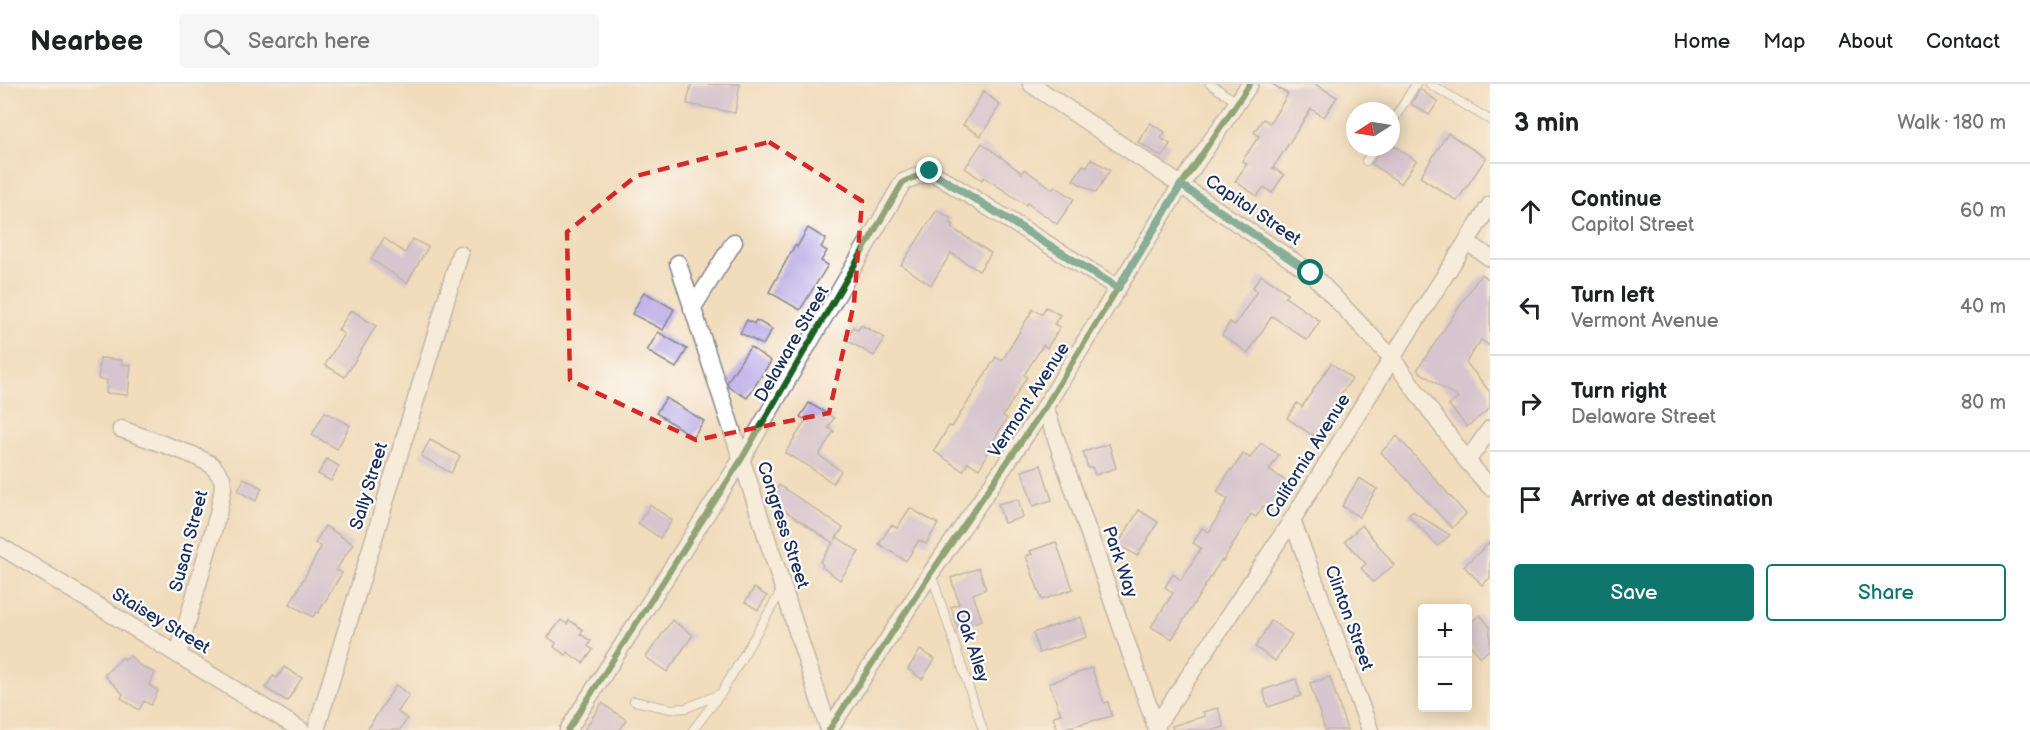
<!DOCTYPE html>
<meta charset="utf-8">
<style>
body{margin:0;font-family:"Balsamiq Sans",sans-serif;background:#f6f6f6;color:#202124}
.controls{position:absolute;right:18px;bottom:18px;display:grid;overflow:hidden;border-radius:6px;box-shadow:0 3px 15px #0003}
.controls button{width:54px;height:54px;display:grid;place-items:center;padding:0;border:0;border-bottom:2px solid #e0e0e0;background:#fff;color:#202124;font:30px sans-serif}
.compass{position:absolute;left:1346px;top:18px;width:54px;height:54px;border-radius:50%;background:#fff;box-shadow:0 3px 15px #0003;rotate:258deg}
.stop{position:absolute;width:18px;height:18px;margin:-14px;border:4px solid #0f766e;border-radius:50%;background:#fff}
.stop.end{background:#0f766e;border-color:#fff;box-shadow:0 2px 6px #0008}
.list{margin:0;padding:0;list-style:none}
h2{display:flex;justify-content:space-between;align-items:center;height:78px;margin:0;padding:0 24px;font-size:26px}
h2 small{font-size:20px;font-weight:400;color:#757577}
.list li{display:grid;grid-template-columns:39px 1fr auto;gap:18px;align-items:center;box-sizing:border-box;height:96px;padding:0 24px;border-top:2px solid #e0e0e0}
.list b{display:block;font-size:22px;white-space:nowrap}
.list p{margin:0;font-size:20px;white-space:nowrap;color:#757577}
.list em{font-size:20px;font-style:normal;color:#757577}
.actions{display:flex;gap:12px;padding:18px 24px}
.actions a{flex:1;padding:14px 0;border:2px solid #0f766e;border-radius:6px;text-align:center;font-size:21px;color:#0f766e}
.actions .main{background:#0f766e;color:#fff}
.icon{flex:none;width:33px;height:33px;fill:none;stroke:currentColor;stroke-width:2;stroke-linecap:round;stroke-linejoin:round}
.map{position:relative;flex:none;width:1490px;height:646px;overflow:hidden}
header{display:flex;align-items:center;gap:36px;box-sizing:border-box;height:84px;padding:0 30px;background:#fff;border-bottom:2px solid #e0e0e0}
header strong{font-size:28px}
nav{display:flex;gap:33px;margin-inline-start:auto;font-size:21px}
.search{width:420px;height:54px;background:#f6f6f6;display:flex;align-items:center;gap:15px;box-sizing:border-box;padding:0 21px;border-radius:6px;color:#757577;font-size:22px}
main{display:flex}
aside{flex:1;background:#fff}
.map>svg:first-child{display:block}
.building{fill:#b8a7e5}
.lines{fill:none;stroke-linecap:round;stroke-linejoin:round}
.service-casing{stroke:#86868d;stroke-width:10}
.minor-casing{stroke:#86868d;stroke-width:19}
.service{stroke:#fff;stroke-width:8}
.minor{stroke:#fff;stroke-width:16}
.cycleway-casing{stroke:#fff;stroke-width:10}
.cycleway{stroke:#1b5e20;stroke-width:6}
.route{stroke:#0f766e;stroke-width:8}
.marked{fill:none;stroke:#d62828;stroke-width:4.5;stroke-dasharray:12 8;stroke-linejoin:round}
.labels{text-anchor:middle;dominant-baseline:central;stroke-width:4.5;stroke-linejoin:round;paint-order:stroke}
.street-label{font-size:18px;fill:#1b2f5e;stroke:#fff}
</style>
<header>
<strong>Nearbee</strong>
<div class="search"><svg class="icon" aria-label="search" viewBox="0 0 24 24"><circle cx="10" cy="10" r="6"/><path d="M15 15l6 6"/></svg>Search here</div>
<nav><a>Home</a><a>Map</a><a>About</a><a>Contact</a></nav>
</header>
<main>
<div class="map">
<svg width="1490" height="646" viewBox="0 0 1490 646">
<rect width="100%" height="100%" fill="#fff"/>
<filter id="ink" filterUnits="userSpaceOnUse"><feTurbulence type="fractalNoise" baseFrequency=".0167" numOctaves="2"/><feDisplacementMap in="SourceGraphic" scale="12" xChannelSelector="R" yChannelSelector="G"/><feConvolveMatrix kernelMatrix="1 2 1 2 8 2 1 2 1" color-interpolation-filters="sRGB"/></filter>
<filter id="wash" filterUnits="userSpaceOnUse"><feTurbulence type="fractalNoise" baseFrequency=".008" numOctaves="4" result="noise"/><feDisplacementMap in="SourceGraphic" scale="24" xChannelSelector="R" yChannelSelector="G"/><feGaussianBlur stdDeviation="1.35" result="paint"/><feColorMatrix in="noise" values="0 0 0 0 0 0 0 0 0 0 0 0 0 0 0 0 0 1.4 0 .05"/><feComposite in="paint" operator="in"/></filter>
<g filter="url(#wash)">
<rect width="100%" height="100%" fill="#f1dcbc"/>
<g id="blocks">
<!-- building -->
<g class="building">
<polygon points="691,0 740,0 735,29 687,20"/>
<polygon points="1272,0 1315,0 1337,13 1324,33 1311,25 1273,84 1284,91 1272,109 1264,103 1257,112 1235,97 1247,80 1242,77 1259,52 1254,48 1263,35 1270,39 1288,10"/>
<polygon points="1420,5 1438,18 1429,31 1411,20"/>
<polygon points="984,7 1000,21 981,52 963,41"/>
<polygon points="1150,39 1165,48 1161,54 1170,60 1162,73 1138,58"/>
<polygon points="1448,49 1486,74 1457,117 1420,93"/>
<polygon points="982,59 1022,89 1024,85 1053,105 1055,102 1074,115 1057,140 1027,119 1026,121 984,93 982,96 965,84"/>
<polygon points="1382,63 1396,63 1416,77 1401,100 1372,80"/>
<polygon points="1091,75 1110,86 1096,109 1073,96 1083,81 1087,83"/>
<polygon points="937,126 952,135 950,139 954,141 952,144 991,169 979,187 951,169 931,201 901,181"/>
<polygon points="808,144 826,155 821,163 827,167 821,177 828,181 800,226 769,208 795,161 797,163"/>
<polygon points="384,154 405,169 413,155 428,163 407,199 371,175"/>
<polygon points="1481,190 1490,196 1490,262 1481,256 1466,278 1490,308 1490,324 1467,343 1449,321 1458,314 1417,286"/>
<polygon points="1261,191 1288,209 1285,213 1320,237 1307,256 1272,232 1248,269 1222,251 1230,238 1235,241 1257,207 1253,203"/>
<polygon points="644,208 674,225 663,246 632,230"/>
<polygon points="1046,223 1060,231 1054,240 1060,243 1047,264 1043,261 1024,291 1027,293 1003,332 1007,334 986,370 987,371 979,385 968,378 963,387 934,367 949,342 952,343 996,273 1002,277 1033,225 1042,230"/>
<polygon points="351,226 376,242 345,293 325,281 344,250 338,246"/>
<polygon points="747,236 754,240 756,236 772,245 763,261 740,249"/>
<polygon points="861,241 885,254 874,272 846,256 853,243 858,246"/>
<polygon points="658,248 687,265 676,284 647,267"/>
<polygon points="750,263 771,277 747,314 729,303 727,298"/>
<polygon points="100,274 122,276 121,280 131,281 128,311 106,309 107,296 98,295"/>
<polygon points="1331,279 1352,295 1333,320 1338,323 1329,337 1318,352 1314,350 1313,352 1287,334 1297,319 1302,323"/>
<polygon points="666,314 704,337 693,353 656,329"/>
<polygon points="809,319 834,334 828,344 834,347 819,371 841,387 833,399 805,380 785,369 806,336 800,333"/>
<polygon points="325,328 350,341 337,365 312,351"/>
<polygon points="1397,352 1466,430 1452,444 1381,368"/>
<polygon points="430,356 460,372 451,389 421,372"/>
<polygon points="1261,359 1279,371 1269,386 1289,399 1270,427 1263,422 1256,433 1251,430 1223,477 1221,476 1172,555 1151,543 1173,509 1165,503 1173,490 1181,496 1201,464 1193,459 1202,444 1209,448 1228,415 1217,408 1231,385 1232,386 1243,370 1250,374"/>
<polygon points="1109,360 1116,384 1095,391 1092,383 1088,384 1083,368"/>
<polygon points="327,375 339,382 331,397 318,390"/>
<polygon points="1041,381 1052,416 1033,422 1022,387"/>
<polygon points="244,394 262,404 256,417 238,407"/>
<polygon points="1359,394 1377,405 1359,433 1342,422"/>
<polygon points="779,401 843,444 835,456 837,453 859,468 840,496 822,483 823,481 820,478 833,459 769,416"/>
<polygon points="1018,415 1023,433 1004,439 998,420"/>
<polygon points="650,421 672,436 660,454 638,439"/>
<polygon points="910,424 938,440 926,460 919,456 906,477 879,460 891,441 897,444"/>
<polygon points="1139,426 1158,438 1137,472 1118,460"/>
<polygon points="1412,427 1450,451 1438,462 1408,431"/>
<polygon points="1362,441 1394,481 1373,498 1361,484 1366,480 1345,457"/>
<polygon points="325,442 353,460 336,486 342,489 318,529 316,528 313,533 290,520 321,463 315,459"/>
<polygon points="1056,458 1073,505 1042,516 1026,472 1032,470 1030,467"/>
<polygon points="1490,458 1490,494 1482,501 1464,482"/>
<polygon points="979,484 986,505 973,510 982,536 958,544 951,523 959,520 951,494"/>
<polygon points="754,504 767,512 758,526 745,518"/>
<polygon points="1480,531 1490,543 1490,565 1481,573 1467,557 1467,541"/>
<polygon points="1081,533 1087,553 1039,569 1033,549"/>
<polygon points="561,536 567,540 569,536 583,546 580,550 591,557 588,562 593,566 583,579 567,568 566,571 554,563 556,559 548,553"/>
<polygon points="672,536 693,551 667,588 646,573"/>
<polygon points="1271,537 1292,551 1275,577 1255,563"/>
<polygon points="920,566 935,575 922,595 908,585"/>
<polygon points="130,572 139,581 155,589 149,601 158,607 151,621 144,617 139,626 121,614 123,610 104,591 123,573 125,575"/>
<polygon points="284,583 302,594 287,617 265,604 273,592 277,594"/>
<polygon points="1092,584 1104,619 1108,618 1112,632 1057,646 1053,632 1061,630 1049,599"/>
<polygon points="1330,593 1347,646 1325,646 1310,599"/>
<polygon points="1296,595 1301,612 1268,623 1263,606"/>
<polygon points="396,601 409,611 398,628 407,635 400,646 367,646"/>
<polygon points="602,619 626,636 620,646 584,646"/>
<polygon points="1218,624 1224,643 1214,646 1173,646 1172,642 1205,632 1203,628"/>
</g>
</g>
</g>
<g filter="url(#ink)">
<use href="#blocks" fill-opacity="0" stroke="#86868d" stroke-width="1.5"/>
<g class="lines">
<defs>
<g id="service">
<polyline points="1210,0 1237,18"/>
<polyline points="1430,0 1490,36"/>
<polyline points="1391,40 1416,0"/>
<polyline points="1366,77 1376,63"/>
<polyline points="931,489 983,646"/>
<polyline points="634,617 671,625 686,624 720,610"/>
<polyline points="693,646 722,608 783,504"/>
</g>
<g id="minor">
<polyline points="1031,0 1311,189 1392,274 1467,377 1490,403"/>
<polyline points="1467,158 1490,174"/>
<polyline points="678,179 829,646"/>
<polyline points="692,225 734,158"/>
<polyline points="1045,323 1157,646"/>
<polyline points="121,345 193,371 212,381 222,394 223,404 218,430 178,570"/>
<polyline points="1467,377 1490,345"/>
<polyline points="1292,436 1370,646"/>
<polyline points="0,462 301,646"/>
<polyline points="1156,642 1292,436 1392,274 1490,121"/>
<polyline points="316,646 460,170"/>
<polyline points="568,646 741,376 903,98 930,87 1118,204"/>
<polyline points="829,646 931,489 1045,323 1181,101 1250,0"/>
</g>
</defs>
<!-- service casing -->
<use href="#service" class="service-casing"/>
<!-- minor casing -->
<use href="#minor" class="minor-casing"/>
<!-- service -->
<use href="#service" class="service"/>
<!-- minor -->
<use href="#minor" class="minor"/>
<defs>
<g id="cycleway">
<polyline points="568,646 741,376 903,98 930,87 1118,204"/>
<polyline points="829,646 931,489 1045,323 1181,101 1250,0"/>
</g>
</defs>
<!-- cycleway casing -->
<use href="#cycleway" class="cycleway-casing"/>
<!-- cycleway -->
<use href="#cycleway" class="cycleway"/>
</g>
</g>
<g class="lines" filter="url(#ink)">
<!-- route -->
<polyline class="route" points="930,87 1118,204 1181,101 1311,189"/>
</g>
<!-- marked area -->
<path d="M0 0H1490V646H0ZM769 58 862 117 854 219 829 329 696 356 570 296 567 148 636 92Z" fill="#f1dcbc" fill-opacity=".55" fill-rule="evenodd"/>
<path class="marked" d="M769 58 862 117 854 219 829 329 696 356 570 296 567 148 636 92Z"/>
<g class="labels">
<!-- street labels -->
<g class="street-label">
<text transform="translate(1253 126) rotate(34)">Capitol Street</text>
<text transform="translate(792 260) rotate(-60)">Delaware Street</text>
<text transform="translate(1029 316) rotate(-57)">Vermont Avenue</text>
<text transform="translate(1308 372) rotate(-58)">California Avenue</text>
<text transform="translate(369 402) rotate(-73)">Sally Street</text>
<text transform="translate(783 441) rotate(72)">Congress Street</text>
<text transform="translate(189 457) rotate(-75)">Susan Street</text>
<text transform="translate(1120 478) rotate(71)">Park Way</text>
<text transform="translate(1349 534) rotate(70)">Clinton Street</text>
<text transform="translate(161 537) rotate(31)">Staisey Street</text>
<text transform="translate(972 562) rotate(72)">Oak Alley</text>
</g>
</g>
</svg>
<div class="controls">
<button>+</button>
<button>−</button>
</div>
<svg class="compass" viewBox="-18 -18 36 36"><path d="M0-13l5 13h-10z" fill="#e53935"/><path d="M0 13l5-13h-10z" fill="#757577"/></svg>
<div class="stop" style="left:1311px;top:189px"></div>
<div class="stop end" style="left:930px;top:87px"></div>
</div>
<aside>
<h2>3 min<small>Walk · 180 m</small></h2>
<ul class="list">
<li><svg class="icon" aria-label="ahead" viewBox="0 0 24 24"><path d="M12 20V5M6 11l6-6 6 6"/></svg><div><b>Continue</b><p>Capitol Street</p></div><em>60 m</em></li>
<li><svg class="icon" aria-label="left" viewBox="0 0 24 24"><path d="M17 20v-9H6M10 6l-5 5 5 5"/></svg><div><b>Turn left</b><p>Vermont Avenue</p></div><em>40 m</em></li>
<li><svg class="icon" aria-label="right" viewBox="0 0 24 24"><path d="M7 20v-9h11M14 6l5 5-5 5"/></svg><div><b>Turn right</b><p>Delaware Street</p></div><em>80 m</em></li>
<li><svg class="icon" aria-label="arrive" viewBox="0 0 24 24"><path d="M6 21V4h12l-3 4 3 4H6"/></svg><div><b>Arrive at destination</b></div></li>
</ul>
<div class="actions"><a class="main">Save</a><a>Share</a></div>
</aside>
</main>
